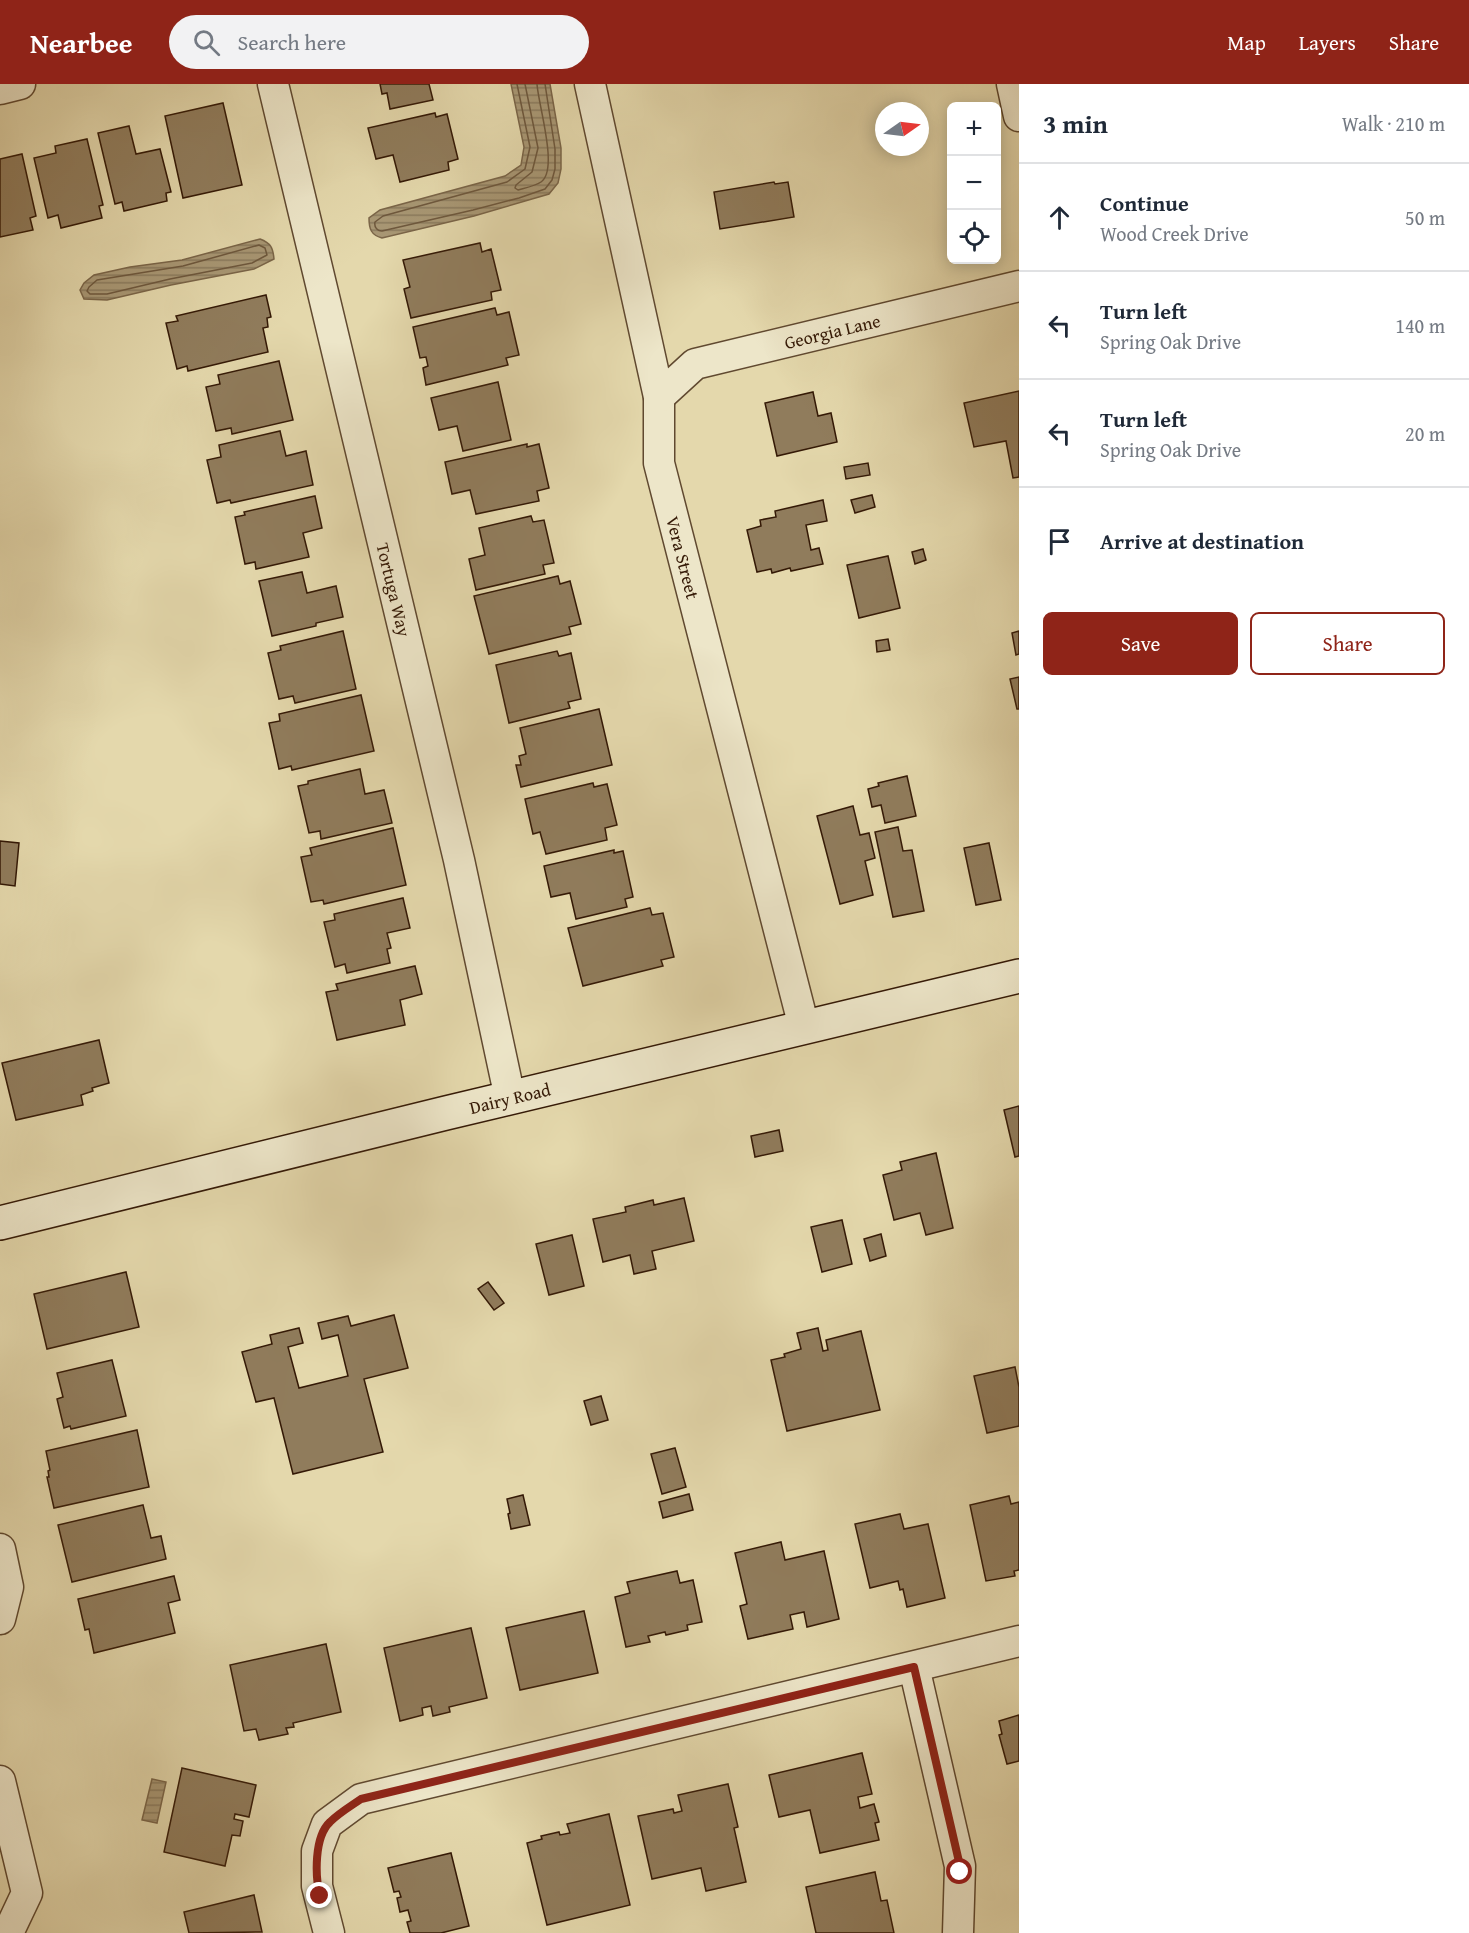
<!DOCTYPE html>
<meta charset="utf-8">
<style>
body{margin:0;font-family:"Gentium Book Plus",serif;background:#f2f2f3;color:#1f2937}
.controls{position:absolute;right:18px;top:18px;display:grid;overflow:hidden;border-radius:9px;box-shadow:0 3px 15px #0003}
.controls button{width:54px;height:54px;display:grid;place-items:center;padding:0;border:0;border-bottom:2px solid #e0e1e3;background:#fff;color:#1f2937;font:30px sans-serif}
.compass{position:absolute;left:875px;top:18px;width:54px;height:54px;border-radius:50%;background:#fff;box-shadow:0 3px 15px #0003;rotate:76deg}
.stop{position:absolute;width:18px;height:18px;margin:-14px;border:4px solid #8f2418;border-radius:50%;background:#fff}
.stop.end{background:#8f2418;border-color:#fff;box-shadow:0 2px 6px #0008}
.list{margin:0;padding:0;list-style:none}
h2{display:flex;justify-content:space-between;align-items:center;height:78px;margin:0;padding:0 24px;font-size:26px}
h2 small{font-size:20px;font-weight:400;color:#747a83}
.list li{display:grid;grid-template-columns:39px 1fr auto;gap:18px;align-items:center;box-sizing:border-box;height:108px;padding:0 24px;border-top:2px solid #e0e1e3}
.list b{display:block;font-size:22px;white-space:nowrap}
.list p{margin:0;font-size:20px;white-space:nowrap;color:#747a83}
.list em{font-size:20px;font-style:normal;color:#747a83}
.actions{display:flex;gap:12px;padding:18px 24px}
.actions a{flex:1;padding:14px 0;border:2px solid #8f2418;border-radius:9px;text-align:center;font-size:21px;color:#8f2418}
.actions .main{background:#8f2418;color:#fff}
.icon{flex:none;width:33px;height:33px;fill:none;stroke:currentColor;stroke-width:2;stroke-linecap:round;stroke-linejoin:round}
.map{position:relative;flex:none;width:1019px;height:1849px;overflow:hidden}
header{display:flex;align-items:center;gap:36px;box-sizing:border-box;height:84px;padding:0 30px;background:#8f2418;color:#fff}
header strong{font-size:28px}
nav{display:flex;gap:33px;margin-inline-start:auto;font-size:21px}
.search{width:420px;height:54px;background:#f2f2f3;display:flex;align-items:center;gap:15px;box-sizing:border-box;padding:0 21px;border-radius:33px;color:#747a83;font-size:22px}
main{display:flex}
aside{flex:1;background:#fff}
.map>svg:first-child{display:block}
.water{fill:url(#water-rules);stroke:#7a6548;stroke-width:1.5}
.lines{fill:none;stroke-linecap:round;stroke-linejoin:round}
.shore{stroke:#6e583d;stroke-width:1.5}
.building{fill:#907c5c;stroke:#341906;stroke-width:1.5}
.street-casing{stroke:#604930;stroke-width:33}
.secondary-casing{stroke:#341906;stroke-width:36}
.street{stroke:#ede6c9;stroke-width:30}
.secondary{stroke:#ede6c9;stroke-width:33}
.route{stroke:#8f2418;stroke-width:8}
.labels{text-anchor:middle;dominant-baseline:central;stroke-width:5;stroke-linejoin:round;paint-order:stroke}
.street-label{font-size:18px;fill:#341906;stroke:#ede6c9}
</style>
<header>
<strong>Nearbee</strong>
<div class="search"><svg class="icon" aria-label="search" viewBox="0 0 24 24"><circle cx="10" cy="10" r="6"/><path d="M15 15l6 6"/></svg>Search here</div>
<nav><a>Map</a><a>Layers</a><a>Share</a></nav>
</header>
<main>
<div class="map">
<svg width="1019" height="1849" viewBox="0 0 1019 1849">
<defs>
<pattern id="water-rules" width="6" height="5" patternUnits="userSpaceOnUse" patternTransform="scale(1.5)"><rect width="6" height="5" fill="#a89774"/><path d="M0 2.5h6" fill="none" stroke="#8a7a5d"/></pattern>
</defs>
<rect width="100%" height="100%" fill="#e4d8ac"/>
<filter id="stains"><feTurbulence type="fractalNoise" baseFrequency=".00333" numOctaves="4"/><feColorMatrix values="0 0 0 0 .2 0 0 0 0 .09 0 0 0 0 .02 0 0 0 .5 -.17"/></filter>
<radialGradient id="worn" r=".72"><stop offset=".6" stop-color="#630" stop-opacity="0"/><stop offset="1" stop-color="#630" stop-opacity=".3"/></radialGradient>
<!-- water -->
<g class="water">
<path d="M511 0H550L561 64V85L558 99 549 110 474 132 382 154C371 151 369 145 369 134L380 126 505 92 521 81 524 63Z"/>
<path d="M260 155C271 159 273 164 274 175L254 185 171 201 107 216 84 215 80 206 84 199 94 191 130 183 182 176Z"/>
<polygon points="152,1695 166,1698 157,1739 142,1736"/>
</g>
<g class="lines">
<!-- shore -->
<g class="shore">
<path d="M517 0 530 63 525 85 507 98 383 132 375 138C374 143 377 147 382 147L473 126 519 114 545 105 552 96 555 85V65L545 0"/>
<path d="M525 0 538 64 532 88 516 101 515 104 518 106C525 104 535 102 541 98 559 86 538 20 537 0"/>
<polygon points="259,161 265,164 267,171 252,179 170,195 107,210 90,210 87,207 89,203 97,196 183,182"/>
</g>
</g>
<!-- building -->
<g class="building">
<polygon points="380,0 429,0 433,16 390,25 387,9 382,10"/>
<polygon points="223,19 242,101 183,114 165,32"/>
<polygon points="435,29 436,33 447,30 458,75 448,78 449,86 400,98 393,71 376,75 368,44"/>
<polygon points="129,42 136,70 160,65 171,108 166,109 167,117 124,127 122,118 115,120 98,49"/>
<polygon points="87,55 103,121 99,122 102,134 61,144 58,131 48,134 34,74 56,69 55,62"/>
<polygon points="22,70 36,132 30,134 33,146 0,153 0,75"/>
<polygon points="774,98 775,100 788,98 794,133 720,145 714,108"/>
<polygon points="480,159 482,168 491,165 501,206 491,208 492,216 411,234 404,205 410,203 403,176"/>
<polygon points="266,211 271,233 267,234 268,243 263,244 268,268 188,287 187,282 177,285 166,239 178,237 176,232"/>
<polygon points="495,224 497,231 509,228 519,271 506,274 508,281 426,301 423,284 428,282 426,273 420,274 413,243"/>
<polygon points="279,277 293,336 232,350 231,344 216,347 206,303 220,300 218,291"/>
<polygon points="498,298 511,356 463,367 457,342 439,346 431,314"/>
<polygon points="1019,307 1019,393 1013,394 1006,357 974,363 964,319"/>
<polygon points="813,308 818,332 831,329 837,358 777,372 765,319"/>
<polygon points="280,347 286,372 306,367 313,401 231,419 230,416 217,419 207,376 221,373 219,361"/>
<polygon points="527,360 527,363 539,360 549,404 537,407 539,417 476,430 470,406 452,410 445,378"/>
<polygon points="868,379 870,391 846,395 844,383"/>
<polygon points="872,411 875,423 855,429 851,416"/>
<polygon points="315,412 322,444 303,449 309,473 256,485 255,478 245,480 235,433 245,431 244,428"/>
<polygon points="823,416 827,437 806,441 811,466 819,464 823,480 791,487 790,484 772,489 771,485 757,488 747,446 761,442 760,436 776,433 775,427"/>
<polygon points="531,432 533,438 544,436 554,479 543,481 545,490 476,506 469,475 485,471 479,444"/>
<polygon points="923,465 926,476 915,480 912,468"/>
<polygon points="888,472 900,524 859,534 847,481"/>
<polygon points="302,488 307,509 336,502 343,533 316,539 316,542 272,552 259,497"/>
<polygon points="558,492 560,500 570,497 581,540 569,543 571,550 489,570 474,512"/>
<polygon points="343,547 356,605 295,619 293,612 279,615 268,569 281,566 280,562"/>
<polygon points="1019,547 1019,570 1016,571 1012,549"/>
<polygon points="888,555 890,566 877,568 876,557"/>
<polygon points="557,567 559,572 571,569 581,615 568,618 570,624 509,639 496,581"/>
<polygon points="1019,593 1019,625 1017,625 1010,595"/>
<polygon points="361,611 374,667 292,686 291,682 279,685 269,639 280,637 279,630"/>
<polygon points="599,625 612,681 521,703 516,681 521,681 519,672 526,670 520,644"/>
<polygon points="360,685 365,710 384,706 392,739 321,755 320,747 309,749 298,702 308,700 308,697"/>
<polygon points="907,692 916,732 885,739 881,721 872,723 868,705 879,702 878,699"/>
<polygon points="593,699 594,703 607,700 617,741 605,744 607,756 546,770 540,748 533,750 525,715"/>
<polygon points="853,722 860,751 869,749 875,774 865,777 873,811 840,820 817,732"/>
<polygon points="898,743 903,767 912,766 924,827 893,833 875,748"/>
<polygon points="393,744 406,801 324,820 323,816 311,818 301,773 312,771 310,764"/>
<polygon points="0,757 19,759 15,802 0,800"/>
<polygon points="989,759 1001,816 976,821 964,764"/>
<polygon points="614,766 614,769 623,767 633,813 625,815 627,823 576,835 570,809 551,813 544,782"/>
<polygon points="403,814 410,844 387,849 391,864 387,865 390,879 347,889 345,880 335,883 324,838 335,836 334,830"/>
<polygon points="650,824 652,831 663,829 674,873 661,876 663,882 583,902 568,844"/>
<polygon points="415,882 422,910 400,916 405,941 337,956 326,908 338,906 336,900"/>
<polygon points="99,956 109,999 92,1004 93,1007 81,1011 83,1021 16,1036 2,979"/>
<polygon points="1019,1022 1019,1072 1015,1073 1004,1026"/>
<polygon points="779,1046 783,1067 755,1073 751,1052"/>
<polygon points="936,1069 953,1144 926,1151 920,1129 894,1136 883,1091 902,1086 900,1078"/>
<polygon points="684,1114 694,1157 652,1167 656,1185 634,1190 630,1171 603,1178 593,1135 626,1128 625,1123 653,1116 654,1121"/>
<polygon points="842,1136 852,1180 822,1188 811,1143"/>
<polygon points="881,1150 886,1172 870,1177 864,1155"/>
<polygon points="572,1151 584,1202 549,1211 536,1160"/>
<polygon points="126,1188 139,1243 47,1265 34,1210"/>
<polygon points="488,1198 504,1219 494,1226 478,1205"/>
<polygon points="394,1231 408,1284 364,1295 383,1368 293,1390 274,1314 256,1318 242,1268 272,1260 270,1251 299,1244 303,1259 288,1263 299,1304 348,1292 338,1251 322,1255 318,1239 348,1232 351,1242"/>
<polygon points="818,1244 823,1267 828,1266 826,1256 861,1247 880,1326 787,1347 771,1276 785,1273 784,1270 801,1265 797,1249"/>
<polygon points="112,1276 126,1332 71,1345 70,1342 64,1344 57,1315 63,1313 57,1289"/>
<polygon points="1015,1283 1019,1303 1019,1342 987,1349 974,1292"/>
<polygon points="601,1312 608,1336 591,1341 584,1317"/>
<polygon points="137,1346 149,1403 54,1424 47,1393 49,1393 48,1387 50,1386 46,1367"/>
<polygon points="675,1364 686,1403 662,1410 651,1370"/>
<polygon points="689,1410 693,1426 663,1434 659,1418"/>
<polygon points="523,1411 530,1441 511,1445 508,1430 510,1429 507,1415"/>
<polygon points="1009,1412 1011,1420 1019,1418 1019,1486 1014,1487 1015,1492 986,1497 970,1421"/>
<polygon points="143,1421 151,1454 161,1452 166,1475 72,1498 58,1441"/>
<polygon points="900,1430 904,1445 928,1440 945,1514 907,1523 903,1505 900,1506 898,1497 870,1504 855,1440"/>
<polygon points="781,1458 785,1476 824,1467 839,1535 807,1543 804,1528 790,1531 793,1545 748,1555 740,1522 747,1520 735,1469"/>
<polygon points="677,1487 680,1499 693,1496 702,1538 687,1541 688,1546 666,1551 665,1548 648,1552 650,1558 626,1563 615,1513 630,1509 627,1498"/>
<polygon points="174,1492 180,1516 168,1519 175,1549 94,1569 89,1545 85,1546 78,1515"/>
<polygon points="584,1527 598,1589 520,1606 506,1544"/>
<polygon points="471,1544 487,1614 449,1623 450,1628 433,1632 431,1622 422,1624 423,1631 400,1637 384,1564"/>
<polygon points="326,1560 341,1628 293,1639 294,1643 286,1644 288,1650 259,1656 256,1645 244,1647 230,1581"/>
<polygon points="1019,1631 1019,1677 1007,1680 999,1651 1002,1650 999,1637"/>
<polygon points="862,1669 872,1710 858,1713 860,1724 874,1720 879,1738 875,1739 879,1756 820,1769 810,1726 779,1733 769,1691"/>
<polygon points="182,1684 256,1701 249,1733 235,1730 234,1735 243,1737 240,1752 232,1751 225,1782 164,1768"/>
<polygon points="728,1700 738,1743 734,1744 746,1798 706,1807 701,1784 652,1795 638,1732 673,1725 674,1729 682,1727 678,1711"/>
<polygon points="609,1730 630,1821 547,1841 527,1759 542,1755 541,1752 559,1748 560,1751 570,1749 567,1740"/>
<polygon points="451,1769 469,1842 441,1849 410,1849 407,1838 411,1837 408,1826 400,1828 397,1814 401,1813 399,1807 394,1808 388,1784"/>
<polygon points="875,1788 881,1817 887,1816 894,1849 816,1849 806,1803"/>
<polygon points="254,1811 262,1848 189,1849 184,1828"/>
</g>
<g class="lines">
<defs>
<g id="street">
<path id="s1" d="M273 0 459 776 510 1014"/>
<path id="s2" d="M590 0 659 313V379L804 943"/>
<polyline points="1012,0 1019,32"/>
<polyline points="0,5 20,0"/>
<path id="s3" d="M659 313 695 280 1019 202"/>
<polyline points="0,1465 8,1503 0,1535"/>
<polyline points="914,1583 960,1782 958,1849"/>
<polyline points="0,1697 27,1809 8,1849"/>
<polyline points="329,1849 317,1802 317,1767 327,1740 361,1715 1019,1557"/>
</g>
<g id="secondary">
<path id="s4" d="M0 1139 446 1029 1019 892"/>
</g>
</defs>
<!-- street casing -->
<use href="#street" class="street-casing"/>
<!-- secondary casing -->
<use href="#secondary" class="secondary-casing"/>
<!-- street -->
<use href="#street" class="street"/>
<!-- secondary -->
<use href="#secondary" class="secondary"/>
</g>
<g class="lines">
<!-- route -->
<path class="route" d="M320 1812C315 1792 314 1753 330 1738 339 1729 351 1722 361 1715L914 1583 960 1782V1788"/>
</g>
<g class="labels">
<!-- street labels -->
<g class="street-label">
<text stroke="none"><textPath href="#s3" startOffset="190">Georgia Lane</textPath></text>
<text stroke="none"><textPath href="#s2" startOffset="484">Vera Street</textPath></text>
<text stroke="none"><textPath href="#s1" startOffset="520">Tortuga Way</textPath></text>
<text stroke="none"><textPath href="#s4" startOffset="525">Dairy Road</textPath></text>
</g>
</g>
<rect width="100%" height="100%" filter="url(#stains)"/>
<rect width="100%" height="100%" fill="url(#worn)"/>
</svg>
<div class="controls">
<button>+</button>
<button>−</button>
<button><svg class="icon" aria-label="locate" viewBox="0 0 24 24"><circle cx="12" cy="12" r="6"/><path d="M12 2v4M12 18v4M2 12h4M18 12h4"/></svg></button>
</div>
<svg class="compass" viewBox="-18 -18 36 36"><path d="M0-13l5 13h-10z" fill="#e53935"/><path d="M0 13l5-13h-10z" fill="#747a83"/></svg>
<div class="stop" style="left:960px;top:1788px"></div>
<div class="stop end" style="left:320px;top:1812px"></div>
</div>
<aside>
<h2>3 min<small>Walk · 210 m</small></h2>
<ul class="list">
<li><svg class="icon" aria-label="ahead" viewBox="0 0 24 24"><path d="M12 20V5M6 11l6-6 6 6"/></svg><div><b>Continue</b><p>Wood Creek Drive</p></div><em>50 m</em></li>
<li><svg class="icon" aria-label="left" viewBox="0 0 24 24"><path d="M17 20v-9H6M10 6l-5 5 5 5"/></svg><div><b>Turn left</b><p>Spring Oak Drive</p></div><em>140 m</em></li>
<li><svg class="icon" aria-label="left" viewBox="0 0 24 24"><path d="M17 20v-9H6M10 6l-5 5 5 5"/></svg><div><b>Turn left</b><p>Spring Oak Drive</p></div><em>20 m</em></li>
<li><svg class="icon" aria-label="arrive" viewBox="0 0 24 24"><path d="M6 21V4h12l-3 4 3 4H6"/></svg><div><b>Arrive at destination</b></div></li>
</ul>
<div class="actions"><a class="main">Save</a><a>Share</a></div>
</aside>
</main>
